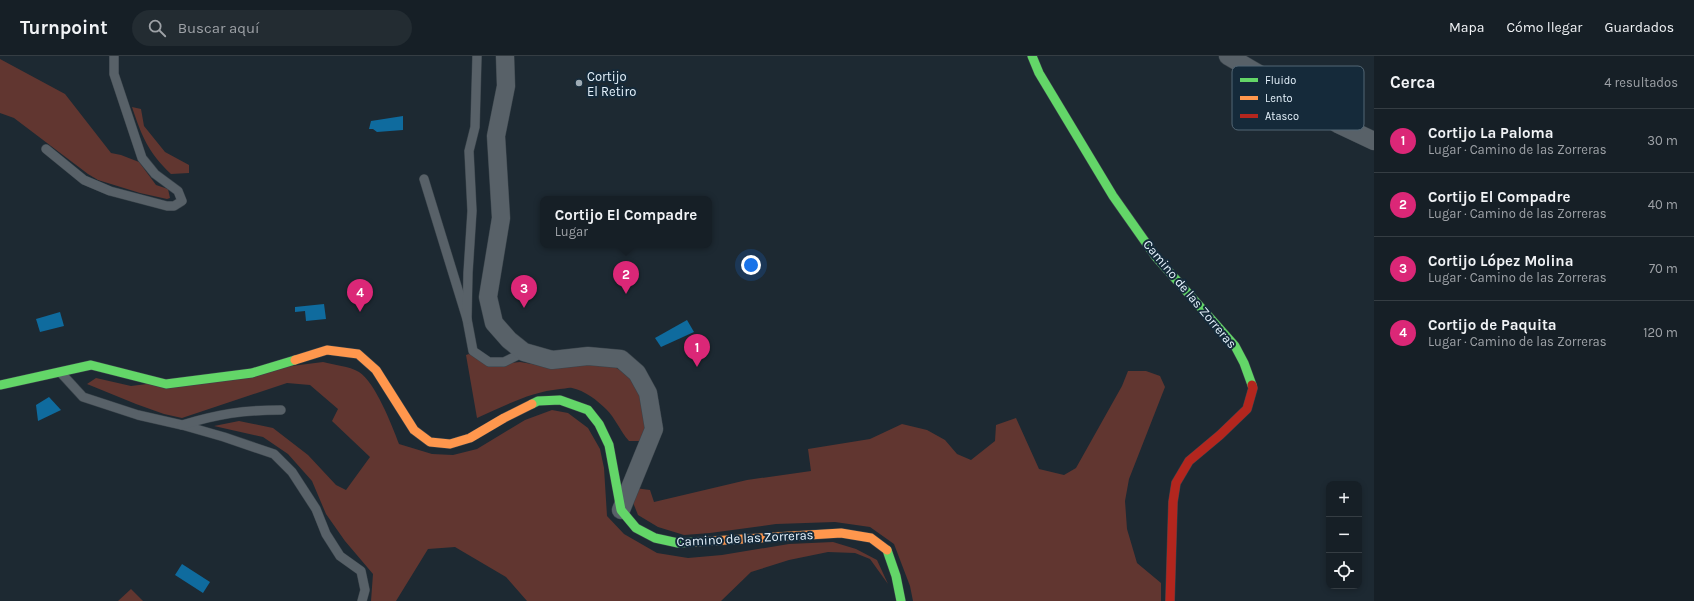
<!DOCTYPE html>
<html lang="es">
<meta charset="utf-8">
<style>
body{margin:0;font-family:Karla,sans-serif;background:#232c32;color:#f1f3f6}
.controls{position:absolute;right:12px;bottom:12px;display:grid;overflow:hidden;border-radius:8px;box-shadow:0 2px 6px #0003}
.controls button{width:36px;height:36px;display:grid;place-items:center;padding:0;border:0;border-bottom:1px solid #353d43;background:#161f26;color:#f1f3f6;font:20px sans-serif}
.you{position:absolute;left:751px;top:209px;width:14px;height:14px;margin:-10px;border:3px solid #fff;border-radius:50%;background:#1a73e8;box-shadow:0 0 0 6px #1a73e833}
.badge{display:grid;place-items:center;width:26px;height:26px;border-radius:50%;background:#db2777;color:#fff;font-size:13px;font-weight:700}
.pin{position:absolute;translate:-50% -33px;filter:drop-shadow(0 1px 2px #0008)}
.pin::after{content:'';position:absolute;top:21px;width:14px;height:12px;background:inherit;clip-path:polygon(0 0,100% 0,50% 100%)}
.popup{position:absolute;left:540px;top:140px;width:172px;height:52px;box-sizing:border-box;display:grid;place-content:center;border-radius:8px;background:#161f26;filter:drop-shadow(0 1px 3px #0005);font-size:13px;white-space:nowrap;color:#9ea2a7}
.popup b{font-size:15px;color:#f1f3f6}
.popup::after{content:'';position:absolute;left:50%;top:100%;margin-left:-8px;border:8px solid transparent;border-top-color:#161f26}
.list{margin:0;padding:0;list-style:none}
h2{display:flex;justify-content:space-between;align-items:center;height:52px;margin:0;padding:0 16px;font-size:17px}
h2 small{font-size:13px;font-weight:400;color:#9ea2a7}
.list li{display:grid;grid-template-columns:26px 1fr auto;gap:12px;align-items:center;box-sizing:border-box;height:64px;padding:0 16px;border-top:1px solid #353d43}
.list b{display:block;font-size:15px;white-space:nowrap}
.list p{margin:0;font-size:13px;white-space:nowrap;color:#9ea2a7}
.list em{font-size:13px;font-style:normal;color:#9ea2a7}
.icon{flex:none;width:22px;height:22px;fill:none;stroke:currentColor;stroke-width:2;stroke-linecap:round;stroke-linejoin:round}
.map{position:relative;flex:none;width:1374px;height:545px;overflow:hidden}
header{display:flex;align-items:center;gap:24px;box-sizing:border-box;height:56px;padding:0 20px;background:#161f26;border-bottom:1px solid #353d43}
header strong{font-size:19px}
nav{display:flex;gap:22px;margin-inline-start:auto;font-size:14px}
.search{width:280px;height:36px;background:#232c32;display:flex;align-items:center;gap:10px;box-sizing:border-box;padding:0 14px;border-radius:22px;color:#9ea2a7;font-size:15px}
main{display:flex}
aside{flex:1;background:#161f26}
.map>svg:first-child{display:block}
.green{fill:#613630}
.water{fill:#0f6b9e}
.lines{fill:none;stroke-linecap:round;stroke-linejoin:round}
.lane-casing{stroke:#39434a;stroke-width:10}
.street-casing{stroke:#39434a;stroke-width:19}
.fast-casing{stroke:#39434a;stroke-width:10}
.slow-casing{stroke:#39434a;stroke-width:10}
.jam-casing{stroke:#39434a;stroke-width:10}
.lane{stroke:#586168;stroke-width:9}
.street{stroke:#586168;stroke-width:18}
.fast{stroke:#63d668;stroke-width:9}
.slow{stroke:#ff974d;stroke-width:9}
.jam{stroke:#b3261e;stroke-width:9}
.poi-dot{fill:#9facb5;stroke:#152a3a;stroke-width:1.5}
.labels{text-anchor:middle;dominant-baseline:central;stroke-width:4;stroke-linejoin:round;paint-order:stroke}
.poi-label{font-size:13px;fill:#e5f2fc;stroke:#152a3a;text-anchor:start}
.street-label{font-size:13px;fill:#e5f2fc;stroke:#152a3a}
.key{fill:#152a3a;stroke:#536674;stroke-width:1}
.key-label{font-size:11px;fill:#e5f2fc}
</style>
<header>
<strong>Turnpoint</strong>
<div class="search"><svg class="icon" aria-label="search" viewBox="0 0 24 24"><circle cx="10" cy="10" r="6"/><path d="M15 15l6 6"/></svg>Buscar aquí</div>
<nav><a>Mapa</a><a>Cómo llegar</a><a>Guardados</a></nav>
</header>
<main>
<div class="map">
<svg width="1374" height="545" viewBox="0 0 1374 545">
<rect width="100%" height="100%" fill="#1d2932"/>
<!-- green -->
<g class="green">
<polygon points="0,3 65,38 111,97 121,99 139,106 156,129 168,133 170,142 167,143 140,137 98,124 88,118 14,62 0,57"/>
<path d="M132 51 141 53 144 70 165 96 189 109V117L171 118C148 96 142 81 132 51Z"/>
<path d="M469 298 488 309 520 306 550 311 591 307 611 309 627 318 639 335 645 362 644 379 639 385H629C620 375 616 363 606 353 598 345 584 334 572 332 569 331 564 333 560 333 530 336 504 350 477 362L466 299Z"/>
<path d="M323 306C334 309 349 310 359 316 375 326 392 369 399 388L432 398 453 399 477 393 525 364 552 354 568 357 588 372 600 393 604 412 607 460 624 478 657 497 688 502 722 499 789 488 833 486 856 493 877 504 888 528 870 503 855 497 828 496 789 504 751 516 721 545H527L506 521 455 491 428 493 396 545H371L373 518 345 485 326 458 312 425 288 398 263 381 214 370 239 365 273 372 308 399 336 429 346 434 370 401 332 365 338 353 310 329 287 327 182 362 164 358 136 348 87 328 96 322 131 330Z"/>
<polygon points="1128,315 1146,315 1160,320 1165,331 1129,423 1125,445 1127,473 1137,507 1161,527 1161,545 913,545 910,530 894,488 870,471 835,466 776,468 710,477 684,479 658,471 638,459 632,444 635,432 650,434 654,446 747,424 811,415 808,393 870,383 902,368 927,374 945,384 957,398 971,404 995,385 996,369 1016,362 1039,413 1064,419 1076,412 1122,330"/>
<polygon points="131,533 143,545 118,545"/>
</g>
<!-- water -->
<g class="water">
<polygon points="403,60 403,74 377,76 373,73 369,73 371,65"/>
<polygon points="324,248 326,263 306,265 305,255 295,256 295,251"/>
<polygon points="60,256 64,270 40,276 36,263"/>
<polygon points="687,264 694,276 661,291 655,282"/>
<polygon points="49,341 61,354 38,365 36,349"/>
<polygon points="182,508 210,526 203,537 175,519"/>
</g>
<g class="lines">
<defs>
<g id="lane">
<polyline points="46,93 84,124 110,135 167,150 174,150 182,145 178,135 155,118 142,102 114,18 114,0"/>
<polyline points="424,123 467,263 473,295 489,306 504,306 524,296"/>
<polyline points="467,263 468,217 472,155 469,95 475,71 477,0"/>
<polyline points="61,317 83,341 138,359 182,369 224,381 274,398 292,416 316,453 326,478 340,500 361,515 365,534 362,545"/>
<path d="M182 369C218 358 243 354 281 354"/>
</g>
<g id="street">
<polyline points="505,0 506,30 496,80 501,162 488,241 494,267 509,284 524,296 552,304 588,300 621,303 637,317 648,337 654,373 621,454"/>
<polyline points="1228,0 1271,25 1338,68 1374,85"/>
</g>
<g id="fast">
<polyline points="1032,0 1039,17 1113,140 1156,201 1235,290 1244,307 1252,329"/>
<polyline points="0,329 91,309 166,328 252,317 295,304"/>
<polyline points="532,348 538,345 560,344 588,354 599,368 609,389 621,454 636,472 655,482 678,487 695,486"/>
<polyline points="887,494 896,520 901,545"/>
</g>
<g id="slow">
<polyline points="295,304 327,294 358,298 376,314 414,374 430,386 450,388 470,382 504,362 532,348"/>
<polyline points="695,486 841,477 871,482 887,494"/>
</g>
<polyline id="jam" points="1170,545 1173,446 1176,427 1189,405 1220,379 1247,353 1253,332 1252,329"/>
</defs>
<!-- lane casing -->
<use href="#lane" class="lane-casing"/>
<!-- street casing -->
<use href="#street" class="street-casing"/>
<!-- fast casing -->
<use href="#fast" class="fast-casing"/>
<!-- slow casing -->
<use href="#slow" class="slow-casing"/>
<!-- jam casing -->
<use href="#jam" class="jam-casing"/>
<!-- lane -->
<use href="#lane" class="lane"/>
<!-- street -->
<use href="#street" class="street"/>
<!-- fast -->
<use href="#fast" class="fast"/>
<!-- slow -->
<use href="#slow" class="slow"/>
<!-- jam -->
<use href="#jam" class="jam"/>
</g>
<!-- markers -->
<circle class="poi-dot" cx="579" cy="27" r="4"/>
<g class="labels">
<!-- poi labels -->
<g class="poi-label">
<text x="587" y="20">Cortijo<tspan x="587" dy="15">El Retiro</tspan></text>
</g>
<!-- street labels -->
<g class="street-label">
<text transform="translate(1190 238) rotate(50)">Camino de las Zorreras</text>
<text transform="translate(745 482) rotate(-3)">Camino de las Zorreras</text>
</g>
</g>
<!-- legend -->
<rect x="1232" y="10" width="132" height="64" rx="6" class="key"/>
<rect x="1240" y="22" width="18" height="4" fill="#63d668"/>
<rect x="1240" y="40" width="18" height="4" fill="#ff974d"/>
<rect x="1240" y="58" width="18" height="4" fill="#b3261e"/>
<g class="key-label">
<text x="1265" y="28">Fluido</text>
<text x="1265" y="46">Lento</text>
<text x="1265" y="64">Atasco</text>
</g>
</svg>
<div class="controls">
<button>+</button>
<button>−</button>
<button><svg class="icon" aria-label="locate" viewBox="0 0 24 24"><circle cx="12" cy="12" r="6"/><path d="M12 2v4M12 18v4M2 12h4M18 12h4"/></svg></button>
</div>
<div class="you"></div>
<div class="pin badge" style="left:697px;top:311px">1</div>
<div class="pin badge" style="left:626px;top:238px">2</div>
<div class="popup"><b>Cortijo El Compadre</b>Lugar</div>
<div class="pin badge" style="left:524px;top:252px">3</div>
<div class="pin badge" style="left:360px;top:256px">4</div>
</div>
<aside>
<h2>Cerca<small>4 resultados</small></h2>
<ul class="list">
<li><span class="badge">1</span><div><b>Cortijo La Paloma</b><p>Lugar · Camino de las Zorreras</p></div><em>30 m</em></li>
<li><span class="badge">2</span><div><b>Cortijo El Compadre</b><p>Lugar · Camino de las Zorreras</p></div><em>40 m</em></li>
<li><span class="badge">3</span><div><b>Cortijo López Molina</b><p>Lugar · Camino de las Zorreras</p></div><em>70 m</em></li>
<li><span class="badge">4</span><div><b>Cortijo de Paquita</b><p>Lugar · Camino de las Zorreras</p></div><em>120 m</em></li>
</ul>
</aside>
</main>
